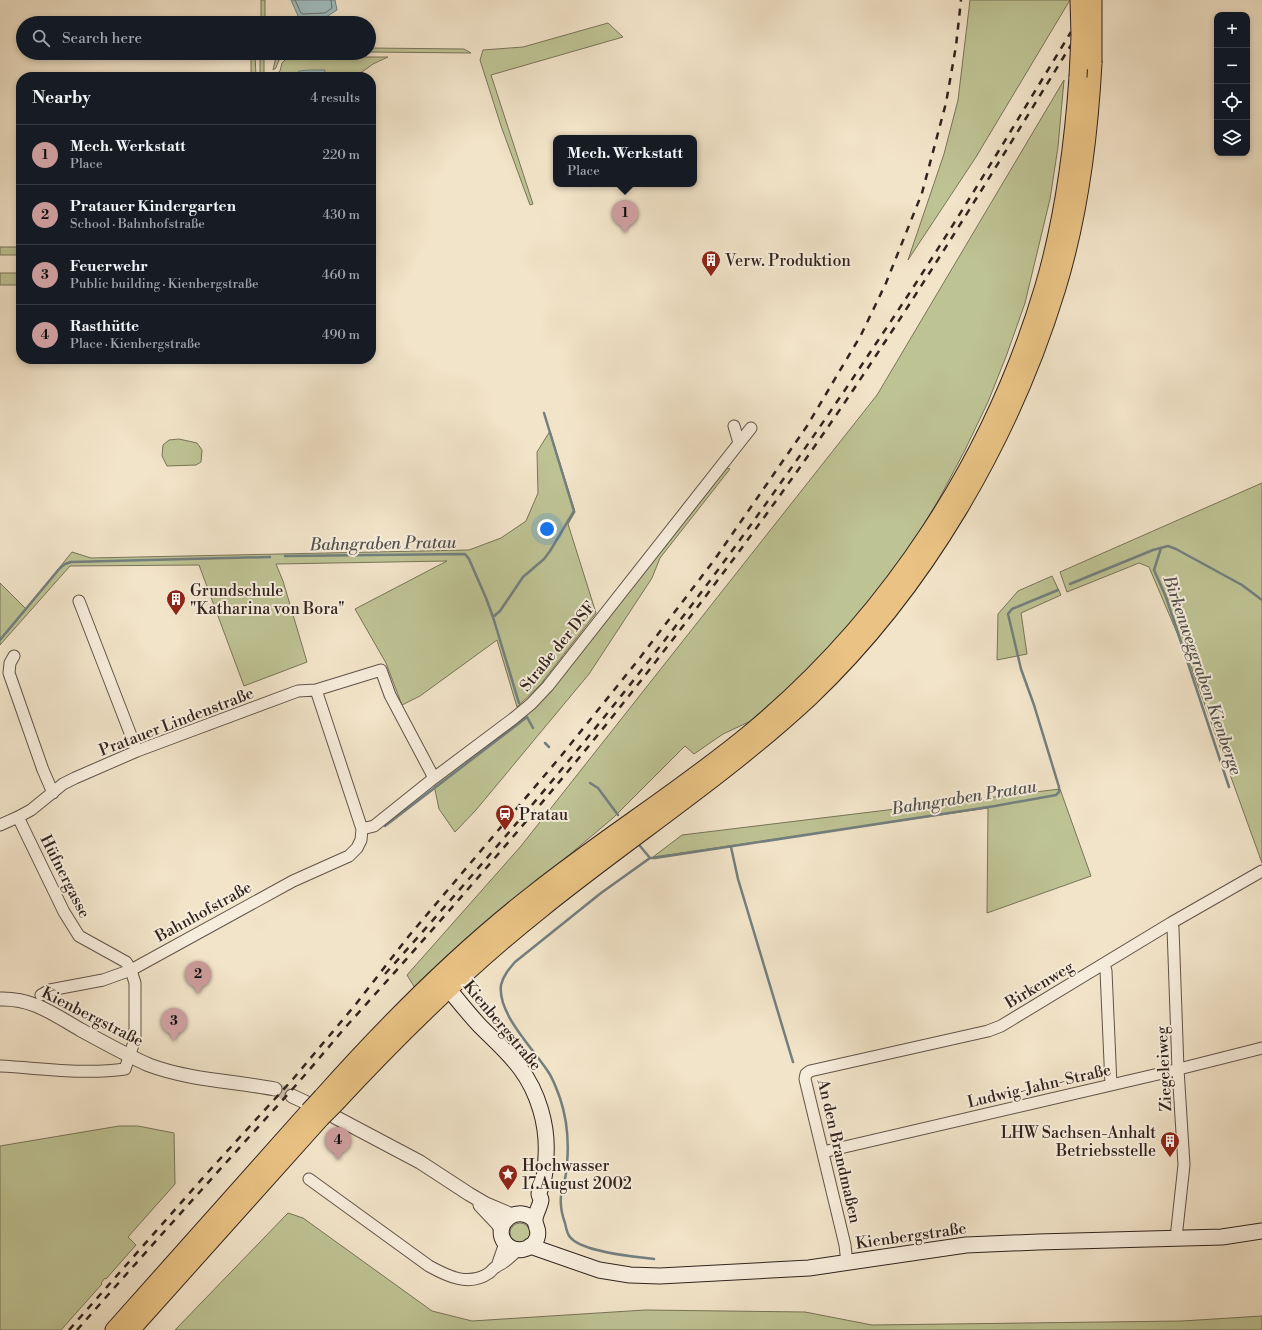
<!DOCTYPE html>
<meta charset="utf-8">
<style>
:root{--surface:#171b24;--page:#20242c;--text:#f1f3f6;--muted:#9ea1a6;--line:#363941;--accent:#c59692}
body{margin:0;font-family:"Libre Bodoni",serif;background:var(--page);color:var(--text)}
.controls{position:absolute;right:12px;top:12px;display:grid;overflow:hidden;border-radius:8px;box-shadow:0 2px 6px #0003}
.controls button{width:36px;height:36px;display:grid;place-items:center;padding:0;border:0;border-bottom:1px solid var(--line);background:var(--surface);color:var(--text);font:20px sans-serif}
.you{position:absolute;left:547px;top:529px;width:14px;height:14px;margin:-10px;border:3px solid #fff;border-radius:50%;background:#1a73e8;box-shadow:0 0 0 6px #1a73e833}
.badge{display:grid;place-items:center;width:26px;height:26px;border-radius:50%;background:var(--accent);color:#111;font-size:13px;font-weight:700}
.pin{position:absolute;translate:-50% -33px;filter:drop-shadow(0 1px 2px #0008)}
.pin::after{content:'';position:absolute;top:21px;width:14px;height:12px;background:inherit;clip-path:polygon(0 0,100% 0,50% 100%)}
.popup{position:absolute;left:553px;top:135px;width:144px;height:52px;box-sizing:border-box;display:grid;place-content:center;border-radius:8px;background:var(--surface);filter:drop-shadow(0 1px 3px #0005);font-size:13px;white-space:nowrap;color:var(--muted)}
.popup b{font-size:15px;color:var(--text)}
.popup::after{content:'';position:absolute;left:50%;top:100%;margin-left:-8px;border:8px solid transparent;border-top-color:var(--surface)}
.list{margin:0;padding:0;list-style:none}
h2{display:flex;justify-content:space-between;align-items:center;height:52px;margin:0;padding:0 16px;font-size:17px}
h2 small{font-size:13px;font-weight:400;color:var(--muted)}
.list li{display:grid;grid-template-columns:26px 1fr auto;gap:12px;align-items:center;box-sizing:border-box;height:60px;padding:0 16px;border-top:1px solid var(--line)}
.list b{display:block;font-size:15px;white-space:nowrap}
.list p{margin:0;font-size:13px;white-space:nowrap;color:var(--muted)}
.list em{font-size:13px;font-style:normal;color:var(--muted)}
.icon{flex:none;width:22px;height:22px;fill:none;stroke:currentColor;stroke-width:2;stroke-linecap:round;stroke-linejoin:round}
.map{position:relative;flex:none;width:1262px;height:1330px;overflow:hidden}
.search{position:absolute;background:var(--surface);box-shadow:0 2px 6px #0003;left:16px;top:16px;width:360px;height:44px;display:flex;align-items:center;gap:10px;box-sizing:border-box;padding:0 14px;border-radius:22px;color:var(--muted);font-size:15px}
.panel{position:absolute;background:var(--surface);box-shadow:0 2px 6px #0003;left:16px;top:72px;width:360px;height:292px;border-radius:16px}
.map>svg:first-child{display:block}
.green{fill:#bec394;stroke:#787459}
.water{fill:#9fbcbf;stroke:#737f7f}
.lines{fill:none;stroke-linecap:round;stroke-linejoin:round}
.shore{stroke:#68706e;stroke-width:1}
.stream{stroke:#737f7f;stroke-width:2.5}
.tertiary-tunnel{stroke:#cbbea7;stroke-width:13;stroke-dasharray:13 6;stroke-linecap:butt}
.minor-casing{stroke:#615449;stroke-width:13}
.tertiary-casing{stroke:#615449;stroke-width:15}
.secondary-casing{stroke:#31241e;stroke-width:17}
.primary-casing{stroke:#31241e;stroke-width:19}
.minor{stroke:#f7eddc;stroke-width:11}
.tertiary{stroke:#f7eddc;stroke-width:13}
.secondary{stroke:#f7eddc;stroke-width:15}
.primary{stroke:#e9c284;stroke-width:17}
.rail{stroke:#31241e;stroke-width:2.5;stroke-dasharray:7 7;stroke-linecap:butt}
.primary-bridge-casing{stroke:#31241e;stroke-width:19;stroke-linecap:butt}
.primary-bridge{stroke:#e9c284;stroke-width:17}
.labels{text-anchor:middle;stroke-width:4;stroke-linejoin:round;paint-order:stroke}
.poi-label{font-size:16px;fill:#31241e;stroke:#f7eddc;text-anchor:start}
.street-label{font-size:16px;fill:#31241e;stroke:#f7eddc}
.water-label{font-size:17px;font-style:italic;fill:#52524e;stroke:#f7eddc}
</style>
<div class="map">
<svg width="1262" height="1330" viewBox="0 0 1262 1330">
<rect width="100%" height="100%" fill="#f2e4c9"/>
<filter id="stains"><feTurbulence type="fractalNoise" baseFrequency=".005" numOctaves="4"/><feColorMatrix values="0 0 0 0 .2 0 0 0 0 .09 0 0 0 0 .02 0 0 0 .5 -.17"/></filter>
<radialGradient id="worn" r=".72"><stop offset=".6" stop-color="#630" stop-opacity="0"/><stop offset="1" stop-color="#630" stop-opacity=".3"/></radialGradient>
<path class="green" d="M261,0H265V23H261Z
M970,0H1070L976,157L908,260L944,154L958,100Z
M608,23L623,37L491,75L533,204L530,205L501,126L480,60L483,50L523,47Z
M369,48L464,49L471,53L369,52Z
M251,53H255L256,77H251Z
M260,53H264V77H260Z
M279,53H291C281,54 279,59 276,68L273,70L276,57Z
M288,57H388L373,64L355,77H324V70L298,74V77H273L280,71L282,63Z
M1064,80L1058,147L1050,199L1025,303L1007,354L988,402L964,452L939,499L913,542L860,614L825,654L753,720L723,734L694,754L685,746L613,818L550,871L415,988L407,975L521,846L877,395Z
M0,247H21V255H0Z
M0,273H21V285H0Z
M550,431L575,512L568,524L596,613L540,685L517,707L497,640L420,696L402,705L386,663L355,609L447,561L276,564L283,581L307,662L244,686L199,565L70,566L0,645V583L26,609L72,552L91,558L469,550L501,538L526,521L538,493L537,452Z
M179,439L197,443L202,450L201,462L196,465L167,466L162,456L163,445L169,440Z
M725,467L730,469L660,558L652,578L589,674L476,810L455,832L439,809L434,785L533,708L552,690Z
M1262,483V863L1189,661L1149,567L1139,563L1067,592L1060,572Z
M1052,576L1061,595L1021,613L1027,654L997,660L998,614L1018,591Z
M1060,789L1091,876L987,913L988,808L653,857L682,835Z
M119,1126H138L174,1133L175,1184L128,1237L136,1245L106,1279L105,1278L101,1283L102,1284L61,1330H0V1146Z
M288,1213L303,1218L432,1311L472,1321L645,1310L805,1312L872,1325L1182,1321L1262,1316V1330H175Z
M510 1233a10 10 0 1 1 20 0a10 10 0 1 1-20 0Z"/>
<path class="water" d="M291,0H335L337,10L326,17L299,18Z
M310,70H325L324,77H298L299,71Z"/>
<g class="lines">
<path class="shore" d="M295,0L301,13L303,14L325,13L332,8L331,0"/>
<path class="stream" d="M1161,548L1154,570L1166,597L1229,787
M285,556L465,554L469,559L486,598L493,617L519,703
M1070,584L1153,550L1168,546L1176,549L1242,585L1262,600
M493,617L500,611L523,577L544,559L550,551L574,511L544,413
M0,640L60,568L65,564L71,562L270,557
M545,743L549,747
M590,783L598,788L618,815
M385,826L527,717L533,728
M640,846L650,858H655L995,806L1056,795L1059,792V787L1034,705L1021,669L1008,614L1012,609L1058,590
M731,847L738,879L793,1062
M650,858L601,893L515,962C509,969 503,976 501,985C497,1014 534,1049 549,1073C554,1081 557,1090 560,1098C567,1119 569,1142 567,1164C567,1175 563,1185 561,1196C560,1206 562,1215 565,1223C566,1228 567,1234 570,1237C581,1252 636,1257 654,1259"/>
<path class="tertiary-tunnel" d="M275,1089L292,1096"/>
<defs>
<path id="minor" d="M734,426L739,443
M79,601L137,751
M14,656L10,663L9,673L43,770L53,793
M0,825L18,817L31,810L63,784L75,778L137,751L298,691L316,690L381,670L390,695L434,778
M362,829L374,826L434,778L514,718L531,704L548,686L751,428
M1171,923L1173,928L1178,1069L1184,1165L1176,1238
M1104,964L1106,971L1111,1085
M41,995L50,990L103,980L131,970L293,881L349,856L357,848L361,840L362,829L316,690
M0,1066C41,1068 84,1075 125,1069L135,1039V983L131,970L126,962L79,936L64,912L18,817
M823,1152L1167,1072L1262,1048
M309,1179L429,1266C447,1276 469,1287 489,1273C492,1271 493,1268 496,1267C498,1265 502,1264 504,1262C509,1259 513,1254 518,1250
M847,1263L845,1245L805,1079L806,1074L810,1071L988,1031L1001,1026L1171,923L1262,871
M497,1266L505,1243"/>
<path id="tertiary" d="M0,999C33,998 53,1014 81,1030C103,1042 126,1055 149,1065C189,1080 233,1081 275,1089
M292,1096L305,1102
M335,1117L420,1162L469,1194L486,1204L512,1215
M480,1205L497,1223L502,1230"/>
<path id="secondary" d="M441,980C454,995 466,1011 480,1026C493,1039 508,1052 520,1068C538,1092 548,1125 546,1156C546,1165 545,1174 543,1182C542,1186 539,1191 539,1194C539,1196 541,1198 541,1200C540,1207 535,1214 535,1220C535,1227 540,1229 537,1238C532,1251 514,1254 505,1243C491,1224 518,1202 535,1221
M530,1246L599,1270L630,1275L660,1276L809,1268L966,1245L1038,1242L1222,1237L1262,1231"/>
<path id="primary" d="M322,1097C387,1024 455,955 532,895C602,839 680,791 750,733C889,618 993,459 1044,286C1064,218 1073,148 1078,77
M335,1104C399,1035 466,969 540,910C629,838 725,776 809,698C924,589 1011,439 1057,288C1079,216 1089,139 1093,63
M114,1330L309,1111
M131,1330L321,1118"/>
</defs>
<use href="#minor" class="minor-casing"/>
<use href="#tertiary" class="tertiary-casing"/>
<use href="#secondary" class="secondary-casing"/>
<use href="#primary" class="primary-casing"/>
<use href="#minor" class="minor"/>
<use href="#tertiary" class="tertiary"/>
<use href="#secondary" class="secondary"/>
<use href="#primary" class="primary"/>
<path class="rail" d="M385,974C516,828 641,678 755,519C796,462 836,404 875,345C944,243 1007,137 1071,32
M69,1330L209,1171L293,1079L356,1004L408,937L561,756L639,659L715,559L807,426L861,335L886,283L922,193L946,103L956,46L961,0
M77,1330C144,1254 211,1179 279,1104C301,1080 322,1055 343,1030C449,912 553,794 650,669C729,567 805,464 875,357C943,254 1007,149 1071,45"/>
<defs>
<path id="primary-bridge" d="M1093,0V63
M1078,77L1080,36L1079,0
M309,1111L322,1097
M321,1118L335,1104"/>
</defs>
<use href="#primary-bridge" class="primary-bridge-casing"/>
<use href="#primary-bridge" class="primary-bridge"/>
</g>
<defs>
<symbol id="building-pin" viewBox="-11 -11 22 30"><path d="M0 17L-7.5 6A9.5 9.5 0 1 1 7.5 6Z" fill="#8f2418" stroke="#f7eddc"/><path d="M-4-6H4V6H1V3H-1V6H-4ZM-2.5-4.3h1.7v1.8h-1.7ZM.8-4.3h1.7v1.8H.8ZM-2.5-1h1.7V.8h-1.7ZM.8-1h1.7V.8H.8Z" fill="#fff"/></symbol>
<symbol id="station-pin" viewBox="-11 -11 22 30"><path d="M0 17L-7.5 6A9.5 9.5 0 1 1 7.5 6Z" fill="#8f2418" stroke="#f7eddc"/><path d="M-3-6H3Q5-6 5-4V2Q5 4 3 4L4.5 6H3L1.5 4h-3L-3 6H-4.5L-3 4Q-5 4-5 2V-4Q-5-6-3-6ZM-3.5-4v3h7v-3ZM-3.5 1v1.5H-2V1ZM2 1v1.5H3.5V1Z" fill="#fff"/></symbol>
<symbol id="sight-pin" viewBox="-11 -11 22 30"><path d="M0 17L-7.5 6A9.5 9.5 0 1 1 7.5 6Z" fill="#8f2418" stroke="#f7eddc"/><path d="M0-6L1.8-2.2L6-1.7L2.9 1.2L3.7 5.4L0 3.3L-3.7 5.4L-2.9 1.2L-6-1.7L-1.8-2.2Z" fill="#fff"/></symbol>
</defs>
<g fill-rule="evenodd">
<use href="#building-pin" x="700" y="249" width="22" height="30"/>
<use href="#building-pin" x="165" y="588" width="22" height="30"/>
<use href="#station-pin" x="494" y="803" width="22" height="30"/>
<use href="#building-pin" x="1159" y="1130" width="22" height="30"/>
<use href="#sight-pin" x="497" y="1163" width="22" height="30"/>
</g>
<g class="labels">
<g class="poi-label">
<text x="725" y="266">Verw. Produktion</text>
<text x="190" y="596">Grundschule<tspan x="190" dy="18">"Katharina von Bora"</tspan></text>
<text x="519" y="820">Pratau</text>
<text x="1156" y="1138" text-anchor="end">LHW Sachsen-Anhalt<tspan x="1156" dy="18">Betriebsstelle</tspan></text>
<text x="522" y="1171">Hochwasser<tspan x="522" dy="18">17.August 2002</tspan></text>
</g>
<g class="street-label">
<text transform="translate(557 646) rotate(-51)" y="6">Straße der DSF</text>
<text transform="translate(176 721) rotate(-21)" y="6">Pratauer Lindenstraße</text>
<text transform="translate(66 876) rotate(63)" y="6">Hüfnergasse</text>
<text transform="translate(203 911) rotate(-29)" y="6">Bahnhofstraße</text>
<text transform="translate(1039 984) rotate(-31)" y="6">Birkenweg</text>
<text transform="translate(93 1016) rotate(27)" y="6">Kienbergstraße</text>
<text transform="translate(503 1025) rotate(50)" y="6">Kienbergstraße</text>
<text transform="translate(1163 1069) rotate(-93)" y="6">Ziegeleiweg</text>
<text transform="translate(1039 1085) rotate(-13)" y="6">Ludwig-Jahn-Straße</text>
<text transform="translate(840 1151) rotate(77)" y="6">An den Brandmaßen</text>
<text transform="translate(911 1235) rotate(-8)" y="6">Kienbergstraße</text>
</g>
<g class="water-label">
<text transform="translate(383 543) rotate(-1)" y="6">Bahngraben Pratau</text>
<text transform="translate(1203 675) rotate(71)" y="6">Birkenweggraben Kienberge</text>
<text transform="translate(964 797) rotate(-9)" y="6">Bahngraben Pratau</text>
</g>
</g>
<rect width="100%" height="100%" filter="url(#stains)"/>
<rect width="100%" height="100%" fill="url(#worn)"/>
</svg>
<div class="controls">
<button>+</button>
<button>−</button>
<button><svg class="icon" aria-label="locate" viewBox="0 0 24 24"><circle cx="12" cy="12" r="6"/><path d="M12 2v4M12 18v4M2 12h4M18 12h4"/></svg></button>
<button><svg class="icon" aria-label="layers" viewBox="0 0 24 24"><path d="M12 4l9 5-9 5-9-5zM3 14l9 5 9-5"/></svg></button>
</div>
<div class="you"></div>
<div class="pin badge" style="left:625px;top:233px">1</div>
<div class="popup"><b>Mech. Werkstatt</b>Place</div>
<div class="pin badge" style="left:198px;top:994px">2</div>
<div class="pin badge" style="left:174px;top:1041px">3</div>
<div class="pin badge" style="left:338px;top:1160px">4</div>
<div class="search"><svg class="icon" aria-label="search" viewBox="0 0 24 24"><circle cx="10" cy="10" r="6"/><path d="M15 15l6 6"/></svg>Search here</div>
<section class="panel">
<h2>Nearby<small>4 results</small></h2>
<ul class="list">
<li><span class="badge">1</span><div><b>Mech. Werkstatt</b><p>Place</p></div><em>220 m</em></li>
<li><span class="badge">2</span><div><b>Pratauer Kindergarten</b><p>School · Bahnhofstraße</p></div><em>430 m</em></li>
<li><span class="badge">3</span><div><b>Feuerwehr</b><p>Public building · Kienbergstraße</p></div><em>460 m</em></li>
<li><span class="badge">4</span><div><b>Rasthütte</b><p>Place · Kienbergstraße</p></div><em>490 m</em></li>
</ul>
</section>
</div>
